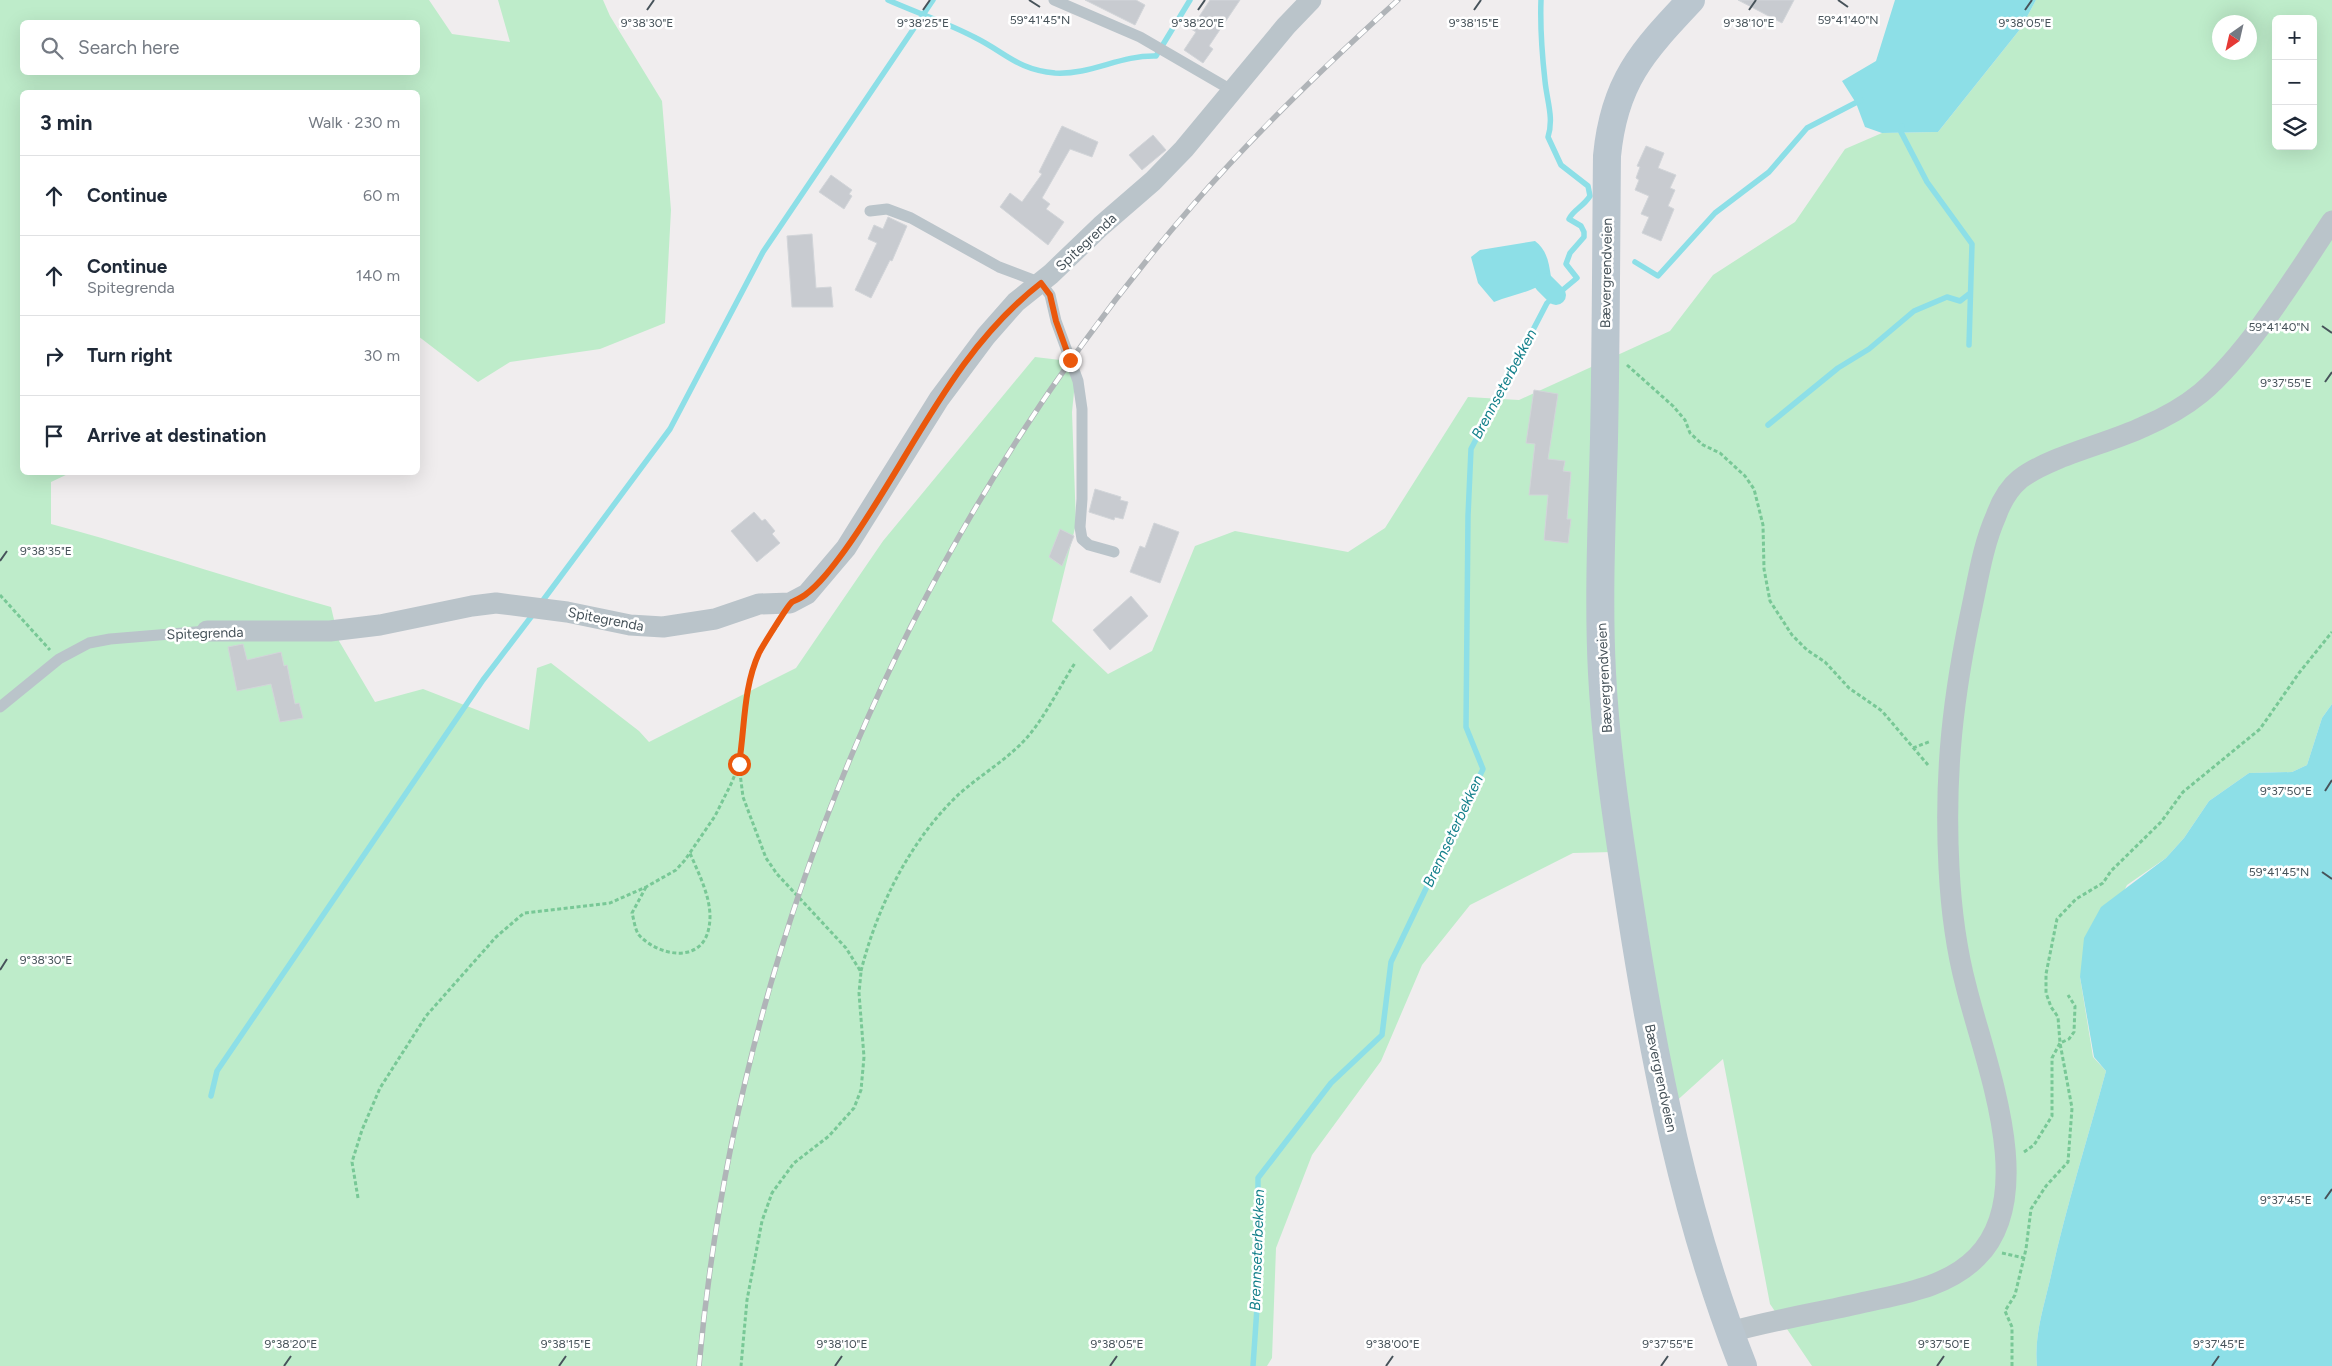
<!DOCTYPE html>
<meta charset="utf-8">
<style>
:root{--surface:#fff;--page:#f6f6f7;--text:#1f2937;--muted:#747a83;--line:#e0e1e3}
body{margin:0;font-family:Figtree,sans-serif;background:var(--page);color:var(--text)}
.controls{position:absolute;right:15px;top:15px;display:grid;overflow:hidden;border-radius:8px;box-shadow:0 5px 20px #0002}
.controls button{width:45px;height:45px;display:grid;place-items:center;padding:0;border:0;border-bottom:1px solid var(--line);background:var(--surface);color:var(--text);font:25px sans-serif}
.compass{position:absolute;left:2212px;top:15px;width:45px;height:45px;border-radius:50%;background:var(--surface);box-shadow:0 5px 20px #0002;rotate:214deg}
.stop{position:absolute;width:15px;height:15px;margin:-11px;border:4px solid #ea580c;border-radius:50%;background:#fff}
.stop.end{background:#ea580c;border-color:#fff;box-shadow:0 1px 5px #0008}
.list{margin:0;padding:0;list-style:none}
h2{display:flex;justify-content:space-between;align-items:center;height:65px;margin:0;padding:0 20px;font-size:21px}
h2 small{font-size:16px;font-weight:400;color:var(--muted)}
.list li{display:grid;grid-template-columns:32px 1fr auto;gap:15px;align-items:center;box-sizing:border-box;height:80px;padding:0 20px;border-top:1px solid var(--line)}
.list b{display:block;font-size:19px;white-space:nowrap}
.list p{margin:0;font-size:16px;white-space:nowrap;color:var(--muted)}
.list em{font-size:16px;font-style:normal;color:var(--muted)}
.icon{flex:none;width:28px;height:28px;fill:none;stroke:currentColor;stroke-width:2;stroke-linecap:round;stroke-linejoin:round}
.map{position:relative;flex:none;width:2332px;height:1366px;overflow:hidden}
.search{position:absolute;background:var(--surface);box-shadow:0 5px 20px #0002;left:20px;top:20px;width:400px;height:55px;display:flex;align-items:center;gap:12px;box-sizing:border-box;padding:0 18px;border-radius:8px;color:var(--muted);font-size:19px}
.panel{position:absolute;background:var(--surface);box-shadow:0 5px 20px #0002;left:20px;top:90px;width:400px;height:385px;border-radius:8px}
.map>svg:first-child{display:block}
.green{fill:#beecca;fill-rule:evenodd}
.water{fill:#8ddfe7}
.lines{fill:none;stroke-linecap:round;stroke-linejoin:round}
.stream{stroke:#8ddfe7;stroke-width:5.5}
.canal{stroke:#8ddfe7;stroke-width:20}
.building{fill:#c8cbd0;stroke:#d2d5d9}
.path{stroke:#78c896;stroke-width:3;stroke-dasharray:4 2.5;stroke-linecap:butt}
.service{stroke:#bac4ca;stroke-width:11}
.minor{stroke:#bac4ca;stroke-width:21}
.secondary{stroke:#bac6cf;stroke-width:28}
.rail-casing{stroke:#b0b4b8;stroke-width:5.5}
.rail{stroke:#fff;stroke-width:4;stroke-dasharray:11;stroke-linecap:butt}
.route{stroke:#ea580c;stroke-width:6}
.ticks{fill:none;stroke:#47535a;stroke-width:2}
.labels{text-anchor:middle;stroke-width:5;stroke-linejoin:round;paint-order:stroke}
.street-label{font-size:14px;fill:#47535a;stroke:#fff}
.water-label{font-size:15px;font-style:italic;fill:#14808b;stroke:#fff}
.ticks-label{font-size:12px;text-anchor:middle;fill:#47535a;stroke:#fff;stroke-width:5;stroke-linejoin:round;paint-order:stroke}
</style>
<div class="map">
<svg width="2332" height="1366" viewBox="0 0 2332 1366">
<rect width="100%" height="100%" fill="#f0edee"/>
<path class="green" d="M0,0H429L452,34L510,42L498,0H603L610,16L662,101L671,210L665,323L600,349L510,362L478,382L418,336V92H22V472L70,473L51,482V524C145,549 237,581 331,607L339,641L375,702L423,689L529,730L537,668L551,663L639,731L649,742L796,668L883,541L1035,357L1077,362L1072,412L1076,524L1052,621L1108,674L1152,651L1195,546L1235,531L1348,552L1385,528L1468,397L1519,400L1670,331L1713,275L1795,222L1845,149L1882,133L1938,132L2021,28L2036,0H2332V704L2322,718L2307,765L2292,772L2249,773L2209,801L2184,838L2166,858L2127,885L2080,977L2093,1057L2106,1071C2087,1141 2065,1210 2050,1280C2043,1309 2034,1337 2037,1366H1812L1770,1304L1723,1059L1672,1105L1613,852L1573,853L1470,905L1422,965L1381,1061L1312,1155L1276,1248L1272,1358L1267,1366H0ZM2276,19H2313V146H2276ZM22,22H418V72H22ZM2220,22H2250V52H2220Z"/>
<path class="water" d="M1895,0H2036L2021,28L1938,132L1882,133L1865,127L1856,103L1842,81L1876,61Z
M1535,241C1547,250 1549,263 1551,277C1536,292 1514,294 1494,302L1478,283L1471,257L1480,250Z
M2332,704V1366H2037C2034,1337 2043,1309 2050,1280C2065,1210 2087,1141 2106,1071L2094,1057L2080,977L2084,938L2101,907L2166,858L2184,838L2209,801L2249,773L2292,772L2307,765L2322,718Z"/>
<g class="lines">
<path class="stream" d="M888,0C917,13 948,23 976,38C1006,53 1018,70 1055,73C1091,75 1120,55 1156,56L1190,0
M1902,126L1901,132L1927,182L1972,244L1969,345
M1635,262L1658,276L1715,213L1769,172L1807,128L1861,100
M1768,425L1838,368L1869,349L1914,311L1947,297L1960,301L1969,294
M541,603L670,429L763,252L933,0
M211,1096L217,1071L483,680L534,613
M1253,1366L1258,1293V1178L1331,1083L1382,1035L1391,962L1483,769L1466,727L1468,516L1471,449L1547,303L1577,278L1566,264L1570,253L1584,237V232L1581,226L1569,219C1573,210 1583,207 1590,196L1588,186L1561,165L1548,137C1554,118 1547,101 1545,81C1542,54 1540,27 1541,0"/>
<path class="canal" d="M1544,283L1556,295"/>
</g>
<path class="building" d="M1085,0H1136L1145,5L1135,25Z
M1210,0H1240L1209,46L1213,49L1203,63L1184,50L1196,32L1191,29Z
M1738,0H1794L1782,23Z
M1062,126L1098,142L1092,157L1070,149L1042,198L1050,204L1046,209L1064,222L1048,245L1000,207L1010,193L1022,202L1042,174L1039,172Z
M1153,135L1166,150L1142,170L1129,155Z
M1646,146L1664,153L1658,168L1676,175L1670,188L1675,190L1668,206L1674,209L1661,241L1642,233L1649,217L1641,214L1649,196L1635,190L1639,180L1636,178L1640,167L1637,166Z
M831,175L852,190L849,194L852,196L844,209L819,192Z
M888,217L907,226L892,261L890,260L871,298L855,290L877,243L868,239L874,225L883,229Z
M812,234L816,288L831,287L833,307H792L787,236Z
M1534,390L1558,394L1548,459L1565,461L1563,471L1571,472L1567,519H1571L1568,543L1544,540L1548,495H1529L1535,444L1526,443Z
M1095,489L1121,497L1120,500L1128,502L1123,519L1115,517L1114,520L1089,512Z
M754,512L762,521L765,519L775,531L772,534L780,543L757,562L731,531Z
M1154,523L1179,532L1160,583L1130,572L1140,546L1145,548Z
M1060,529L1074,536L1062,566L1049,557Z
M1131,596L1148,616L1110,650L1093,630Z
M243,644L247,660L281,652L284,666L287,665L295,704L299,703L303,718L280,722L271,684L237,691L228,647Z"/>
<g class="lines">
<path class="path" d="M1627,365L1673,406L1685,420L1690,433L1703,445L1720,453L1745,476L1754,489L1763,525L1764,569L1770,601L1792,635L1807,650L1825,662L1849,688L1882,711L1928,765
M0,595L50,650
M1913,748L1931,741
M739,765L743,797L766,858L777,874L846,948L861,972L859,993L864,1057L861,1090L854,1108L829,1136L794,1163L772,1193L762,1221L747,1300L741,1366
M646,887L632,913C634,920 635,930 639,935C659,957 703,964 709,927C714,902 699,875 690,853
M861,971C876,911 906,849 949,804C973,778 1007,762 1030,734C1047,713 1060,686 1075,663
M2024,1152L2034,1145L2052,1116V1058L2060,1043L2069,1039L2074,1032L2075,1006L2068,995
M358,1198L352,1162L362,1130L380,1088L426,1016L496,937L524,913L610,903L646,887L676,870L685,860L715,816L732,782L739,764L750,679L760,651L779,623
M2002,1253L2024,1258
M2012,1366V1327L2005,1311L2015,1295L2026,1249L2031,1209L2046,1186L2068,1162L2072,1108L2060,1043L2058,1017L2051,1007L2046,993V974L2057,919L2076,899L2103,883L2111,871L2161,822L2183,792L2260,729L2299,673L2332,632"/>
<path class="service" d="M1054,0L1140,37L1233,91
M870,211L887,209L911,218L999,267L1041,283L1050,295L1056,321L1078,381L1082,409V499L1080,527L1082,539L1089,545L1114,552
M0,707L59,659L89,643L110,639L207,631"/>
<path class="minor" d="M207,631H330L380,625L472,606L496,603L567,612L630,625L663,627L715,619L759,604L790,603L807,594L846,548L939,399L986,336L1016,302L1051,274L1101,226L1153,181L1184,149L1286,26L1311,0
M1730,1332C1773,1320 1817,1313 1861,1303C1900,1294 1947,1288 1977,1257C2040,1194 1984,1060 1966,986C1956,948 1951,908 1949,868C1944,773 1953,695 1973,602C1979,573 1984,543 1996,516C2001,502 2009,488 2020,479C2050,456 2107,444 2143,427C2164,418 2184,407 2201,393C2250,351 2296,275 2332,221"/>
<path class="secondary" d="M1691,0C1642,52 1614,82 1607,156C1606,250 1606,345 1604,439C1602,517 1598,596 1602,673C1606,751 1618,829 1630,906C1654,1062 1685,1219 1743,1366"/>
<defs>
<path id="rail" d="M699,1366C738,939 911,531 1192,206C1256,132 1326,65 1398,0"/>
</defs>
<use href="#rail" class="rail-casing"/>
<use href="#rail" class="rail"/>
</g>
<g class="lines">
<path class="route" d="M739,764C745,727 743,688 759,653C762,647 788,605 792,602C796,600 801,598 805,595C820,584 834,565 845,550C910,460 951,353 1041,283L1050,295L1056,321L1070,360"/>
</g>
<path class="ticks" d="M1029,0L1040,7M1838,0L1848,7M647,10L654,0M923,10L930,0M1198,10L1205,0M1474,10L1481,0M1749,10L1756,0M2025,10L2032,0M2322,326L2332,333M2325,382L2332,372M0,561L7,551M2325,791L2332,780M2322,872L2332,879M0,970L7,959M2325,1199L2332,1189M284,1366L291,1356M559,1366L566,1356M835,1366L842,1356M1110,1366L1117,1356M1386,1366L1393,1356M1661,1366L1668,1356M1937,1366L1944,1356M2212,1366L2219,1356"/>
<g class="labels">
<g class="street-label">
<text transform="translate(1086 242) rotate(-43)" y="5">Spitegrenda</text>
<text transform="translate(1606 273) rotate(-89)" y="5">Bævergrendveien</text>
<text transform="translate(606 619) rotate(11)" y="5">Spitegrenda</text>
<text transform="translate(205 633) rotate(-2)" y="5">Spitegrenda</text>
<text transform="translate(1604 678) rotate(-93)" y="5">Bævergrendveien</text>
<text transform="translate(1661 1078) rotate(78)" y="5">Bævergrendveien</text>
</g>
<g class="water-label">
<text transform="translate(1504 384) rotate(-62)" y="5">Brennseterbekken</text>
<text transform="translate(1453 831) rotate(-65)" y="5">Brennseterbekken</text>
<text transform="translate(1257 1250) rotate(-88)" y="5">Brennseterbekken</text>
</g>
</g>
<g class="ticks-label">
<text x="1040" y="24">59°41'45"N</text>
<text x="1848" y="24">59°41'40"N</text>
<text x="647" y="27">9°38'30"E</text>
<text x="923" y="27">9°38'25"E</text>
<text x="1198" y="27">9°38'20"E</text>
<text x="1474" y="27">9°38'15"E</text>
<text x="1749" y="27">9°38'10"E</text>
<text x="2025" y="27">9°38'05"E</text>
<text x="2279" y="331">59°41'40"N</text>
<text x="2286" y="387">9°37'55"E</text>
<text x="46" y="555">9°38'35"E</text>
<text x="2286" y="795">9°37'50"E</text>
<text x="2279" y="876">59°41'45"N</text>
<text x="46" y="964">9°38'30"E</text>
<text x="2286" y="1204">9°37'45"E</text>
<text x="291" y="1348">9°38'20"E</text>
<text x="566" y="1348">9°38'15"E</text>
<text x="842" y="1348">9°38'10"E</text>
<text x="1117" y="1348">9°38'05"E</text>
<text x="1393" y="1348">9°38'00"E</text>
<text x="1668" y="1348">9°37'55"E</text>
<text x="1944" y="1348">9°37'50"E</text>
<text x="2219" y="1348">9°37'45"E</text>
</g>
</svg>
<div class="controls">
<button>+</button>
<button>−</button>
<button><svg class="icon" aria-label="layers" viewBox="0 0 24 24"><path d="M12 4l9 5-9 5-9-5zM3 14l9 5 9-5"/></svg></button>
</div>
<svg class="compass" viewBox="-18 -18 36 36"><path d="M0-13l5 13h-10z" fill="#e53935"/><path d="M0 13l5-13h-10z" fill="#747a83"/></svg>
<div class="stop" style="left:739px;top:764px"></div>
<div class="stop end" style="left:1070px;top:360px"></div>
<div class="search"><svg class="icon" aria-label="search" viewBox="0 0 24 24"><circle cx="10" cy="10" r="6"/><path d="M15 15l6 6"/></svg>Search here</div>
<section class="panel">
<h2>3 min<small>Walk · 230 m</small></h2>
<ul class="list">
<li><svg class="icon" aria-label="ahead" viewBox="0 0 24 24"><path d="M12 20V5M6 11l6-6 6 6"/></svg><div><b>Continue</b></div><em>60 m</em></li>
<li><svg class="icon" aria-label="ahead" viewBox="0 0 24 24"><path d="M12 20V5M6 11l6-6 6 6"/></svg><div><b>Continue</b><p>Spitegrenda</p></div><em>140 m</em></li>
<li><svg class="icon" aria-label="right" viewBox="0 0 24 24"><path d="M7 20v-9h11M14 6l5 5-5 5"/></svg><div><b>Turn right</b></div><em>30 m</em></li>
<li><svg class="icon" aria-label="arrive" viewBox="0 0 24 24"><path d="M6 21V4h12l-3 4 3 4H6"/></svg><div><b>Arrive at destination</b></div></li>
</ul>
</section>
</div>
